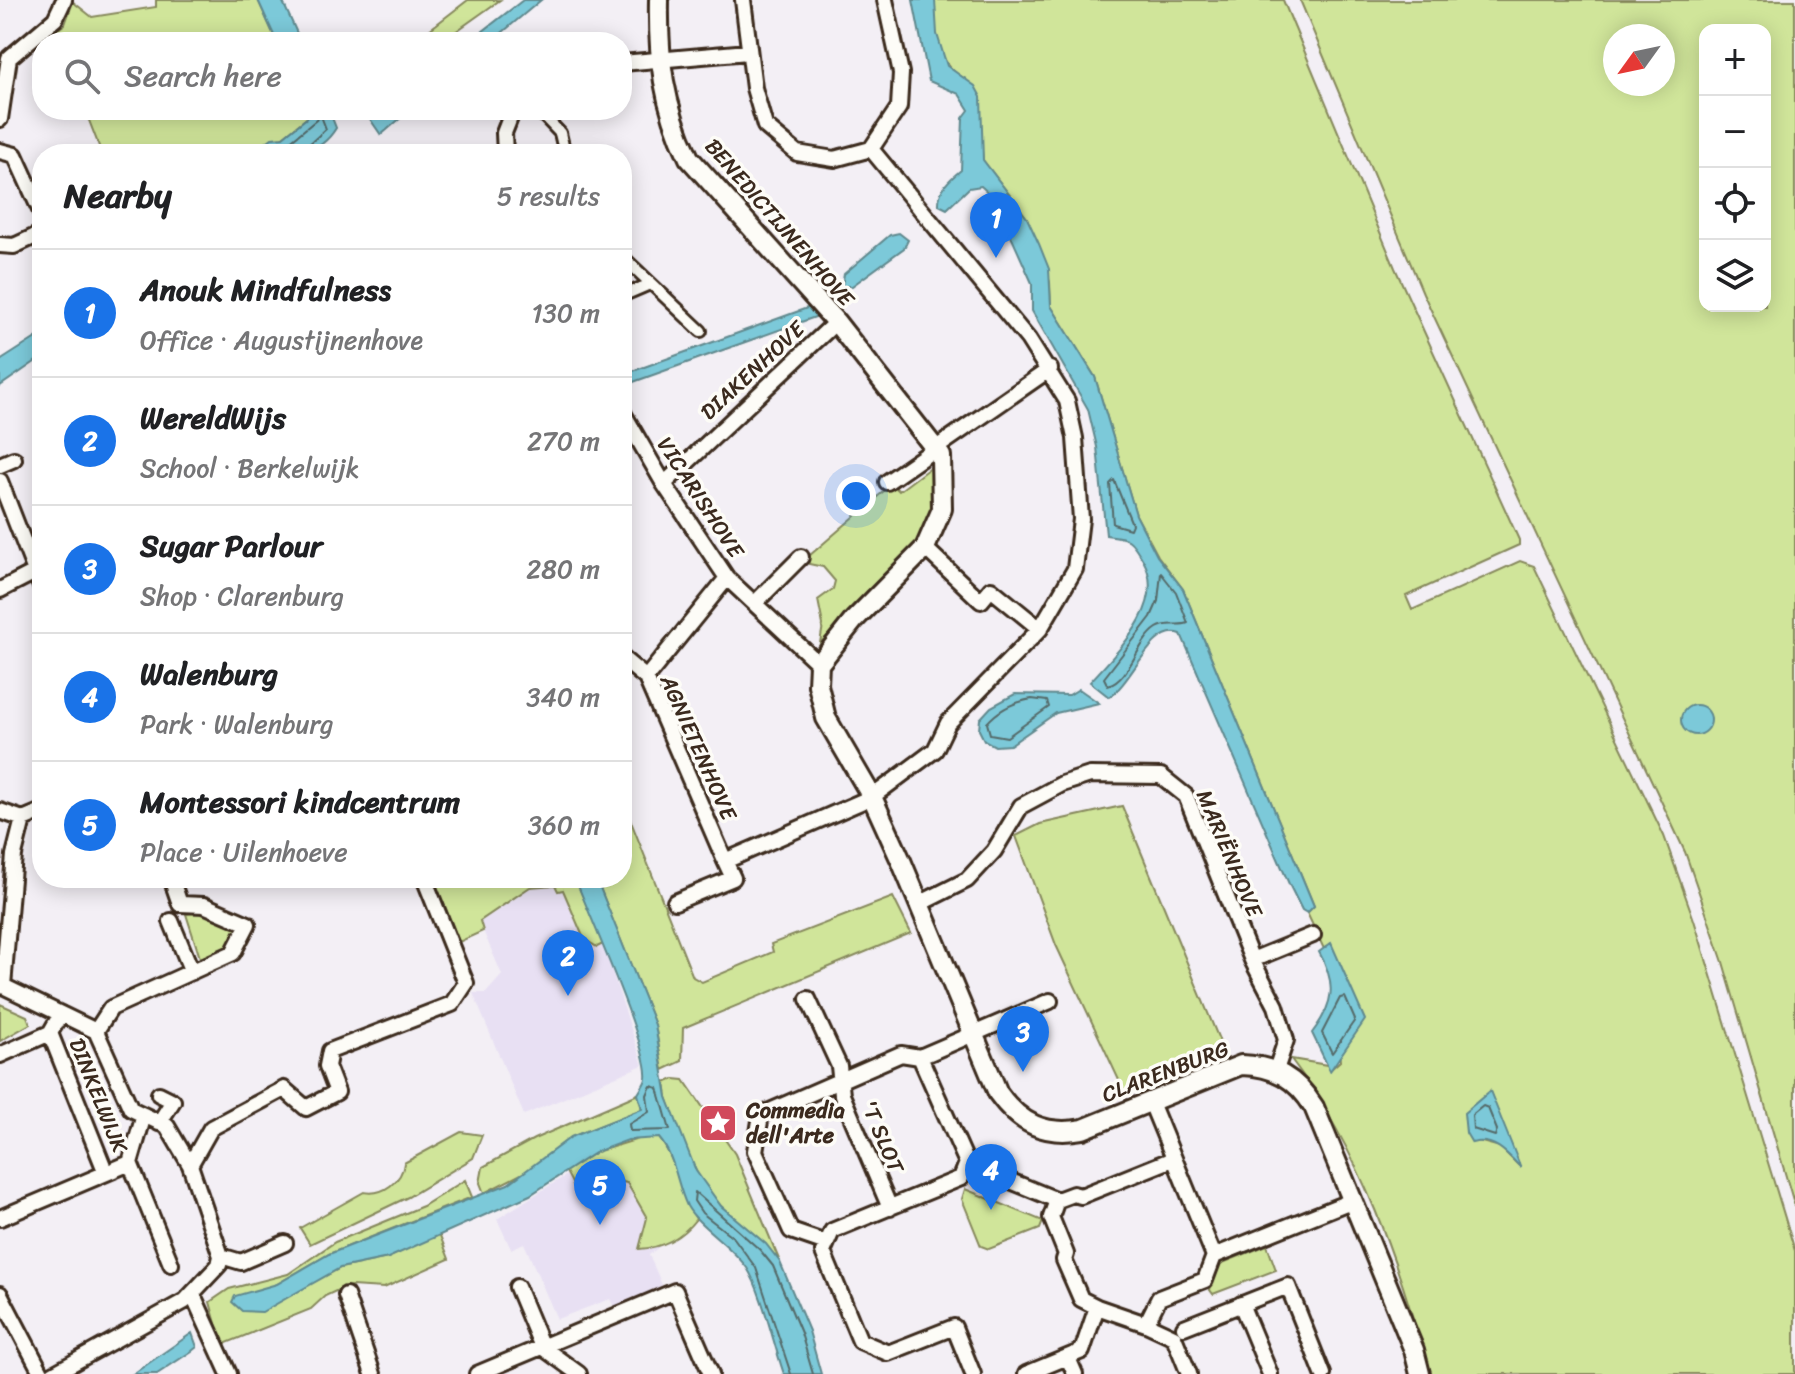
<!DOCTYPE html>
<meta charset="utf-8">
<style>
:root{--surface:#fff;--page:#f6f6f6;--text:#202124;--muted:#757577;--line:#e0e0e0;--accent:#1a73e8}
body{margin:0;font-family:Sriracha,sans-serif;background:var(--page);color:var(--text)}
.controls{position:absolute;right:24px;top:24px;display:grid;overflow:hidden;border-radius:16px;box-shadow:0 4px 20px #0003}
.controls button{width:72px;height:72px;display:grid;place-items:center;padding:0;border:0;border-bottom:2px solid var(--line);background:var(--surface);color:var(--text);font:40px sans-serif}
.compass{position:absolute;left:1603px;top:24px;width:72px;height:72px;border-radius:50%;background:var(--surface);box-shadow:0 4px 20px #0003;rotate:237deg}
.you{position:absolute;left:856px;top:496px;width:28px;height:28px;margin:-20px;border:6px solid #fff;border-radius:50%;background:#1a73e8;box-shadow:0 0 0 12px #1a73e833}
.badge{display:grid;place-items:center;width:52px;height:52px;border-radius:50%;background:var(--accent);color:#fff;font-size:26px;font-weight:700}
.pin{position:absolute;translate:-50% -66px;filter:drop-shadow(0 2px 4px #0008)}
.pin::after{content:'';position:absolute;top:42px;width:28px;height:24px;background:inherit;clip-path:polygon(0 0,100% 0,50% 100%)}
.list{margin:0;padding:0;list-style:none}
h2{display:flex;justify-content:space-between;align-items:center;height:104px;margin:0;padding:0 32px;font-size:34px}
h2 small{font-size:26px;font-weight:400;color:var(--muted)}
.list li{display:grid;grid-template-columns:52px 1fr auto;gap:24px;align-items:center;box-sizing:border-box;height:128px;padding:0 32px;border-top:2px solid var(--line)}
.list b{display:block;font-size:30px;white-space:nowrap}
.list p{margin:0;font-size:26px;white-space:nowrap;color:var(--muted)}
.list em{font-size:26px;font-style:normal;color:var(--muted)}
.icon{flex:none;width:44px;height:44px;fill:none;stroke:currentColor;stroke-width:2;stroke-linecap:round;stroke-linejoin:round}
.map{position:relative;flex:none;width:1795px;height:1374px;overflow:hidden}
.search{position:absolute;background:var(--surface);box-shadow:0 4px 20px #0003;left:32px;top:32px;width:600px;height:88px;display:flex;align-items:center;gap:20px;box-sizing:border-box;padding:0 28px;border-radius:32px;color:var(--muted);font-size:30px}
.panel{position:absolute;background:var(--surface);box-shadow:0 4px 20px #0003;left:32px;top:144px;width:600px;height:744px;border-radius:32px}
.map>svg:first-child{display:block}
.built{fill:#e8e0f3}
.green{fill:#d0e59a;stroke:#86885c;stroke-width:2;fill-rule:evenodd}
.water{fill:#7bc9d9;stroke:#61898e;stroke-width:2}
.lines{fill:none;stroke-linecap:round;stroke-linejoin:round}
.shore{stroke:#556a69;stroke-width:2}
.pedestrian-casing{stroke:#3b2a1e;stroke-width:16}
.minor-casing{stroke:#3b2a1e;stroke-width:20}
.tertiary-casing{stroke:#3b2a1e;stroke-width:24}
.pedestrian{stroke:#fdfcf7;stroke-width:10}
.minor{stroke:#fdfcf7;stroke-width:14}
.tertiary{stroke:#fdfcf7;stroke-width:18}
.labels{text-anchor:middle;stroke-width:7;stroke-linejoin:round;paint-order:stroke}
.street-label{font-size:22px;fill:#3b2a1e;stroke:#fdfcf7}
.poi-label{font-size:22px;font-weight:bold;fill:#3b2a1e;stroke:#fdfcf7;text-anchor:start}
</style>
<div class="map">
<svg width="1795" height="1374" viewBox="0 0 1795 1374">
<rect width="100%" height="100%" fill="#f3eff5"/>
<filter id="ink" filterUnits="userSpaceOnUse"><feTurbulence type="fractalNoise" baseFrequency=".0125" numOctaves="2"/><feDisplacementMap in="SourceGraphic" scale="16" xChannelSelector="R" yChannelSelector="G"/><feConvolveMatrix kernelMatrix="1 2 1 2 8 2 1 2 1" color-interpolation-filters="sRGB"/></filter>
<g filter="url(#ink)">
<path class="built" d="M555,885L563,889L584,939L597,946L603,944L643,1065L524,1115L473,993H486L502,975L479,921L530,887Z
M653,1144L692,1220L649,1255L663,1287L615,1309L610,1299L557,1319L524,1243L511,1249L497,1219L568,1174Z"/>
<path class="green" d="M156,0H258L277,42H58L54,32L65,24L73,2L92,17L156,7Z
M468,0H500L441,42L429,30Z
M935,0H1283L1395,268L1519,540V545L1406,596L1412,610L1520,561L1534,566L1664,836L1694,920L1795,1251V1374H1429C1399,1264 1361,1151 1291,1059L1327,1065L1330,1070L1340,1061L1330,944L1324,949L1307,913L1314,906L1183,589L1158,556L1136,515L1095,377L1051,306L1050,282L1027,218L983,160L980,130L966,79C937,66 933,29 935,0ZM1490,1092L1519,1166L1500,1147L1478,1141Z
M1300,0H1795V1207L1723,962L1685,852L1423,293ZM1705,30H1765V306H1705ZM1615,36H1663V84H1615Z
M85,110H306L309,116L283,137L252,154H102Z
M932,466C957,533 862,601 820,643L823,625L818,600L833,589L835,581L823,567L809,564V556L892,484L899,491Z
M622,799L693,977L702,982L773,952L771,944L893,897L911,933L683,1028L682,1061L663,1070L655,1025L596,878H622Z
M1122,806L1225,1054L1146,1087L1124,1091L1056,945L1016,836L1040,824Z
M433,878H575L603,944L597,947L584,939L563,890L558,891L555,885L530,887L480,921L483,931L459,942Z
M202,911L232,923L238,929L232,948L202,964L186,914Z
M0,1004L27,1016L30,1024L0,1041Z
M674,1079L684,1080L735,1154L780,1262C763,1240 742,1226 722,1207C692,1178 681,1135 667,1097L665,1083Z
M638,1094L642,1109L571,1137L531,1169L484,1193L480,1183L483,1167L534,1139Z
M461,1132L482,1135L473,1158L408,1197L310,1244L300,1228L364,1192C383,1196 402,1181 404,1163Z
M645,1137L659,1138C678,1162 679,1193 696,1219C682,1237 662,1248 639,1249L647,1218L627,1183L597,1177L573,1185L565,1170L596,1152Z
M465,1180L472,1197L329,1254L277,1284L314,1282L340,1268L388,1258L439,1233L449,1259L384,1288L351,1286L338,1290L325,1296L311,1309L222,1345L210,1302L229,1289L288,1274L335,1242L423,1206Z
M965,1189L1043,1221L1040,1229L989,1249L981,1246L962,1199Z
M1267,1245L1276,1270L1213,1294L1210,1290L1215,1266Z"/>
<path class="water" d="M258,0H282L301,42H277Z
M523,0H541L491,42H469Z
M913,0H935L937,34L947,66L975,86L981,97L983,160L1027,218L1039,244L1049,269L1051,306L1095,377L1136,515L1157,556L1183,589L1314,906L1307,913L1302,910L1289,884L1181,634C1152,623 1133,682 1109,697L1090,682C1118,651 1168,604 1143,560C1130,537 1129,538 1106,535L1097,447L1088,409L1032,311V283L994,198L981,186L969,188L947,209L939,205C938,189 950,179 961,170L963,118L969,110L959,94L929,81Z
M306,110H329L336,128C316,161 284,154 251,154L272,138L283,137L309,116Z
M381,110H410L381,135L370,119Z
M899,233L908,240L904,248L852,286H842L844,274L890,235Z
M810,307L818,316L622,386V375Z
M42,334V357L0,386V361Z
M1079,689L1099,703L1056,713L1010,745L995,746L984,740L979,730L980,719L991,707L1015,694L1069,695Z
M1681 720a15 15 0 1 1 30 0a15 15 0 1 1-30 0Z
M575,878H596L655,1025L667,1097L696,1171L721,1206L766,1244L780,1262L809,1331L821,1374H784C774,1346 762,1291 747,1268C730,1244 698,1226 687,1206C676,1183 676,1158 659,1138L628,1140L596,1152L530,1195L388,1258L340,1268L262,1312L242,1311L232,1302L235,1296L277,1284L329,1254L508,1184L571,1137L642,1109L638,1094C640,1090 646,1082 646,1078C650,1050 588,912 575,878Z
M1331,943L1365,1020L1330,1071L1312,1033C1334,1004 1337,984 1319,952Z
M1490,1091L1521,1168C1508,1154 1494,1137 1472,1143L1466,1133L1464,1113Z
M192,1333L197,1347L192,1351L157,1374H133Z"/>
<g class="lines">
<path class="shore" d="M264,154L288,143L321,116L326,129L307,146L305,154
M1114,480L1132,524L1130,529L1113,524L1110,484Z
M1161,573L1176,592L1188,623C1178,627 1168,621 1157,628C1137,641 1131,679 1108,686L1104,678L1151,617L1158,601Z
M1032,699L1047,701L1049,707L1007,737L990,734L987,723C999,709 1014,702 1032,699Z
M1345,997L1355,1020L1332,1053L1322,1033L1340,998Z
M651,1086L658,1088L670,1130L630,1131L629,1124L649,1112L647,1095Z
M1483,1106L1488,1108L1497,1130L1495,1136L1473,1129L1472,1115Z
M791,1374L756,1268L734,1238L702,1213L694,1201L695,1192L760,1250L773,1266L801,1333L813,1374"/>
<defs>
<path id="pedestrian" d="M538,110L560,133L565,154
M622,256L701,331
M622,296L650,284"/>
<path id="minor" d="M743,0L754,88L765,126L797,153L834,159L871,149L899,107L901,73L885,0
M622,63L748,52
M0,119L9,58L55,19L64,0
M0,151L15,155L42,214
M505,154L504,133L513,110
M0,245L14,246L42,233
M622,411L664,484L727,578L646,678
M0,465L14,459
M0,481L42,589
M887,482L1050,369
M664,484L836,322
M925,548L981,601L991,589L1040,629
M727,578L819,664
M0,590L35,572
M755,603L801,557
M622,658L646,678L725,861L872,797L935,750L948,723L1040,629L1075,569L1081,519L1075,438L1067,401L1028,339L871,149
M0,811L23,819L42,811
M23,819L14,855L3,986L96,1031L131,1109L167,1126L190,1165L221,1256L219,1265L185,1301L53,1374
M675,902L733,878L725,861
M919,904L967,880L994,851L1021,806L1062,784L1090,775L1161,776L1186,796L1252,960L1276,1006L1286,1040L1276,1070
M171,921L192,972
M1252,960L1313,935
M808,999L839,1066L842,1095L890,1208
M96,1031L111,1008L233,953L248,924L204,905L180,904L171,878
M50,1033L106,1173
M0,1055L50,1033L61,1014
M920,1057L967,1163L1057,1200L1073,1194L1081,1196L1173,1159
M159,1094L173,1101L159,1123
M1150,1100L1214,1256
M130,1163L171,1264
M967,1163L961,1178L832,1231L823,1252L860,1341L888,1353L954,1327L973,1374
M190,1165L211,1128L284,1089L306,1108L337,1092L327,1066L330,1051L452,1004L466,983L424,878
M1057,1200L1051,1217L1066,1254L1064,1260L1081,1299L1097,1307
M0,1218L130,1163L144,1115
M826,1243L791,1231L755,1151L761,1115L901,1054L920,1057L1050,1001
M221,1256L241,1262L285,1243
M517,1287L542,1347L579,1374
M0,1294L42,1374
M193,1295L229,1374
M346,1295L373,1374
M1241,1304L1270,1374
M1146,1324L1174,1337L1189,1374
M1184,1327L1288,1286L1323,1374
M1068,1358L1075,1374
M477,1374L675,1291L711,1374
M1026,1374L1082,1351L1097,1307L1146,1324L1159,1298L1205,1280L1214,1256L1351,1201"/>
<path id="tertiary" d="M659,0C658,59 663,104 689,158L836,322L941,456L942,509L925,548L854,620L819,664L818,685L826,718L872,797L902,863L998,1093C1020,1124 1045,1136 1083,1129L1241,1065C1275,1066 1296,1078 1314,1107L1414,1350L1420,1374"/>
</defs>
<use href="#pedestrian" class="pedestrian-casing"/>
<use href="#minor" class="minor-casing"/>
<use href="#tertiary" class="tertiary-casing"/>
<use href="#pedestrian" class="pedestrian"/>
<use href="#minor" class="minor"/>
<use href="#tertiary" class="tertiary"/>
</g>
</g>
<defs>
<symbol id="sight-square" viewBox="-11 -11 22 22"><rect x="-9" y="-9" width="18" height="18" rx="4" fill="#d1495b" stroke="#fdfcf7"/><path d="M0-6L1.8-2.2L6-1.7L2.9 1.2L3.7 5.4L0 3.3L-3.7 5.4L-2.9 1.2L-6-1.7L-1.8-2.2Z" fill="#fff"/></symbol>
</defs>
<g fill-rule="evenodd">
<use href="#sight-square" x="696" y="1101" width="44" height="44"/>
</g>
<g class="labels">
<g class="street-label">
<text transform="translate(780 222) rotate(49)" y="8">BENEDICTIJNENHOVE</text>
<text transform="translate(752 370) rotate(-43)" y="8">DIAKENHOVE</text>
<text transform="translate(701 497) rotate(57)" y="8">VICARISHOVE</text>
<text transform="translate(699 747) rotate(66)" y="8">AGNIETENHOVE</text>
<text transform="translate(1230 853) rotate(67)" y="8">MARIËNHOVE</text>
<text transform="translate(1165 1071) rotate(-21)" y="8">CLARENBURG</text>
<text transform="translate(99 1095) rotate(68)" y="8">DINKELWIJK</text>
<text transform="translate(883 1136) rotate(67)" y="8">'T SLOT</text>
</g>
<g class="poi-label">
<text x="746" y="1118">Commedia<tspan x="746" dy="25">dell'Arte</tspan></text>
</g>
</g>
</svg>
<div class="controls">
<button>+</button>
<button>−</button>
<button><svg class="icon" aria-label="locate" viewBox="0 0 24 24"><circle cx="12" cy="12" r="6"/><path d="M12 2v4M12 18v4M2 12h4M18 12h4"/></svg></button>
<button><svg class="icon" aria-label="layers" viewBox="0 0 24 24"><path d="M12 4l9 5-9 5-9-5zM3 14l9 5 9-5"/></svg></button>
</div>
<svg class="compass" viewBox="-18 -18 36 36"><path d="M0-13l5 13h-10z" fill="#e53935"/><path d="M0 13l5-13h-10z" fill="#757577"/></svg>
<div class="you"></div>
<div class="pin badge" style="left:996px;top:258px">1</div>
<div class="pin badge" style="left:568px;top:996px">2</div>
<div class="pin badge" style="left:1023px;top:1072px">3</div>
<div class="pin badge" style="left:991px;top:1210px">4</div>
<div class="pin badge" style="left:600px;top:1225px">5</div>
<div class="search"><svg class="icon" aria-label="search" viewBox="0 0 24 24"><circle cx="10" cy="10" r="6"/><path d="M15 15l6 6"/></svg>Search here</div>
<section class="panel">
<h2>Nearby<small>5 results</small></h2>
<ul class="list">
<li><span class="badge">1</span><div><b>Anouk Mindfulness</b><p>Office · Augustijnenhove</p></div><em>130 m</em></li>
<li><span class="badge">2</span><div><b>WereldWijs</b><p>School · Berkelwijk</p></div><em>270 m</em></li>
<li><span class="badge">3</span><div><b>Sugar Parlour</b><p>Shop · Clarenburg</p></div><em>280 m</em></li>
<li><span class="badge">4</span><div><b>Walenburg</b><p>Park · Walenburg</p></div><em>340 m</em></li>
<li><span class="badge">5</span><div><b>Montessori kindcentrum</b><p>Place · Uilenhoeve</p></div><em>360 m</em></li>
</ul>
</section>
</div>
